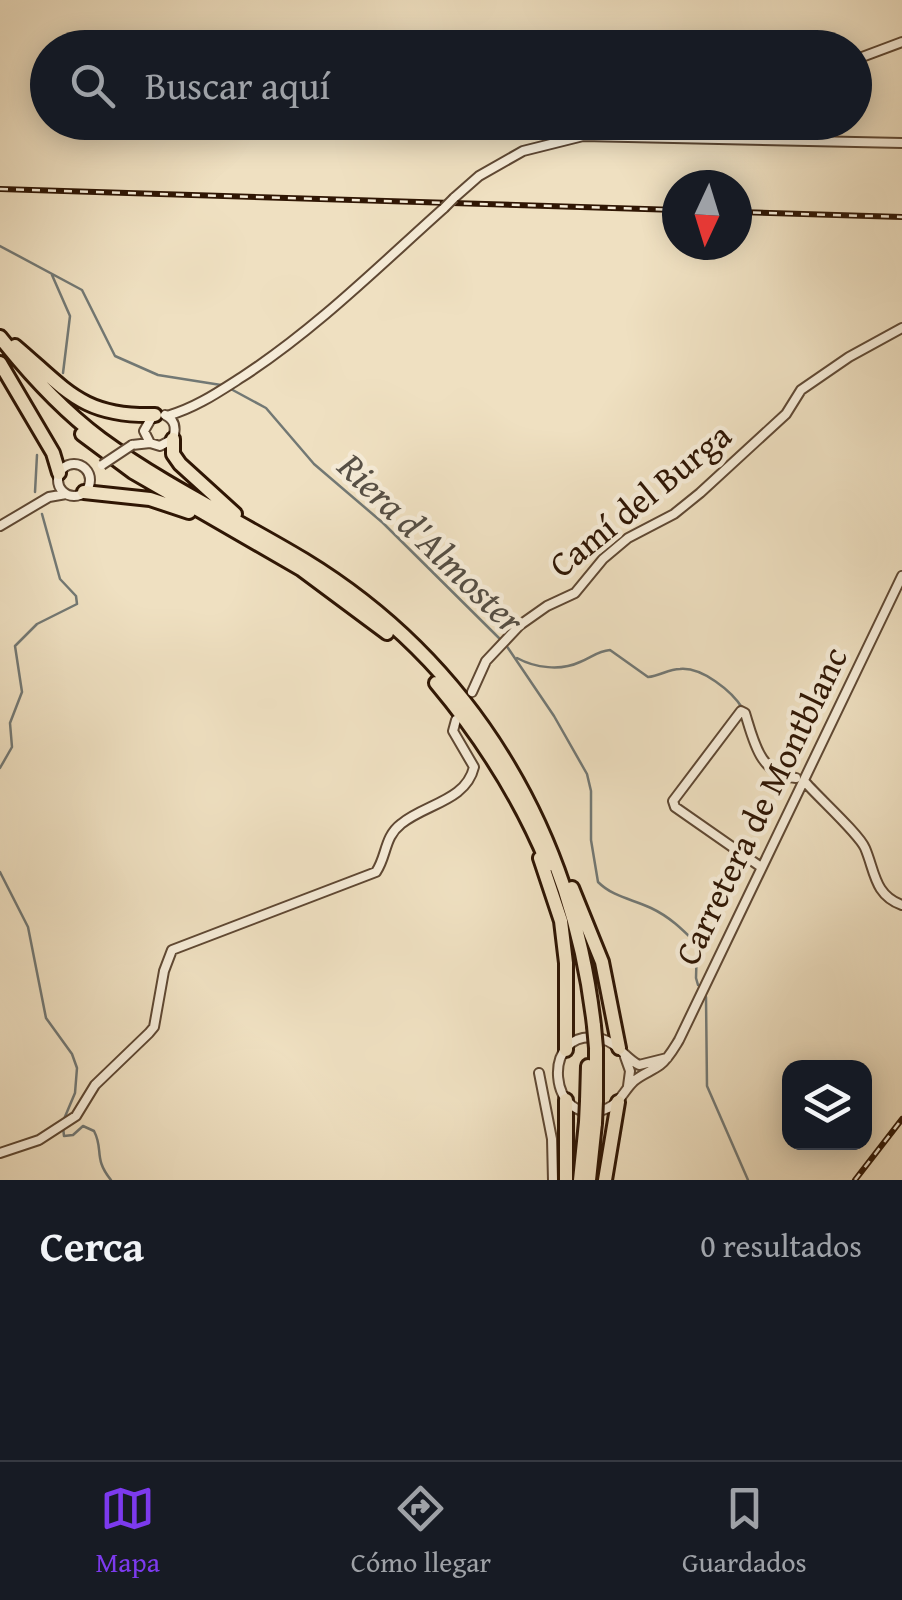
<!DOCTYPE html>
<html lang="es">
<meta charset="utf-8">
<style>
:root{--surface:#171b24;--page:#20242c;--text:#f1f3f6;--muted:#9ea1a6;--line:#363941;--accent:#7c3aed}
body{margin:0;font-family:"Gentium Book Plus",serif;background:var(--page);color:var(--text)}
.controls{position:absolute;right:30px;bottom:30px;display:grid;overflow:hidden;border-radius:20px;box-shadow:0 5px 25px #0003}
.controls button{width:90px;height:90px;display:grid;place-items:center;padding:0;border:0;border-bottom:2px solid var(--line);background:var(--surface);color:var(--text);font:50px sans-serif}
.compass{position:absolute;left:662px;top:170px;width:90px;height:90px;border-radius:50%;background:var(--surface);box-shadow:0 5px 25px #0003;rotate:184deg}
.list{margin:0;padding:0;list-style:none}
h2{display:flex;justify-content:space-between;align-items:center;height:130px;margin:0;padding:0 40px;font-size:42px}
h2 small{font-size:32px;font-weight:400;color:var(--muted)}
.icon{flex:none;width:55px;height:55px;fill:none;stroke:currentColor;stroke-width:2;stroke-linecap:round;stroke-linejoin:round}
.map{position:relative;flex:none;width:902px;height:1180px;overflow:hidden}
.search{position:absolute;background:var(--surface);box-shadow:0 5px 25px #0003;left:30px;right:30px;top:30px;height:110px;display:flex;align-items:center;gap:25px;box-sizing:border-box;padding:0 35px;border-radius:55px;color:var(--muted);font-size:38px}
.sheet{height:280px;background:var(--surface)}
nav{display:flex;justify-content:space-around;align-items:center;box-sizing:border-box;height:140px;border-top:2px solid var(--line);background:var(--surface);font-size:28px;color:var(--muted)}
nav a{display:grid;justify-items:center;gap:5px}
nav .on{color:var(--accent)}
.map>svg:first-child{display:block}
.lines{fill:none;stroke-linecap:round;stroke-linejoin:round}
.stream{stroke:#727874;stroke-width:2.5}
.minor-casing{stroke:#5f4833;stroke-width:12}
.highway-casing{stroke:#2f1604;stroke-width:18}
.minor{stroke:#f5ebd7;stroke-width:8}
.highway{stroke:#efe0c1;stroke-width:12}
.rail-casing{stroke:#2f1604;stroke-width:6}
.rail{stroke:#f5ebd7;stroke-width:2.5;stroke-dasharray:8;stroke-linecap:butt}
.minor-bridge-casing{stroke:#5f4833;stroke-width:12;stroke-linecap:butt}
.highway-bridge-casing{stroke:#2f1604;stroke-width:18;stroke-linecap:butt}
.minor-bridge{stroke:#f5ebd7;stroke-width:8}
.highway-bridge{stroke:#efe0c1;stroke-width:12}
.labels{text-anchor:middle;stroke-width:9;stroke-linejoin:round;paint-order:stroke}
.street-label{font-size:35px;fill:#2f1604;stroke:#f5ebd7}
.water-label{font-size:38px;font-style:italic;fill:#564f45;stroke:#f5ebd7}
</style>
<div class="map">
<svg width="902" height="1180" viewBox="0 0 902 1180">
<rect width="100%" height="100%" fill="#efe0c1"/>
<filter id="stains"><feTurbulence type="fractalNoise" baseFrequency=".002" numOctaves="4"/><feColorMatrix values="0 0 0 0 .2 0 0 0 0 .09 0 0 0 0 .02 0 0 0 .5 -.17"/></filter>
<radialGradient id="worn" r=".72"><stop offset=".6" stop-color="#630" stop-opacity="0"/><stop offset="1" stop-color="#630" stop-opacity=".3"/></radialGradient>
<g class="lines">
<path class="stream" d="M0,246L82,290L115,356L158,375L221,385
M52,275L70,316L63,373
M229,388L266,408L314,464L383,523L506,645L554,716L587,774L591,791V840L598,882C613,897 632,899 651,908C670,917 682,929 697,944L696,978L698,985
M35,492L37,455
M517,658C535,668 561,671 580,662C592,657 598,651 610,650L648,677C660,676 668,669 680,669C702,667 732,691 743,709
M0,768L12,747L10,723L22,692L15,646L37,624L77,604L76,596L60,579L42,514
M0,872L28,927L46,1018L72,1054L77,1068L75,1093L64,1119
M706,997L707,1086L748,1180
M63,1127L64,1136L73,1135L83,1126L94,1131C104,1150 93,1158 111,1180"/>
<defs>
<path id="minor" d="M854,60L902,42
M764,140L780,122
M454,198L479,176L523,151L583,136L902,143
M167,416C195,408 217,393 242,377C316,329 379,266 444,208
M150,443L144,431L152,417
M132,445L150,443L160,446L173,439C176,429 176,420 165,415
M58 480a16 16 0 1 1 32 0a16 16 0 1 1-32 0Z
M0,526L49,497L66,494
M472,692L486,661L520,625L547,606L575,593L603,559L628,538L674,514L700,493L786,414L801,390L849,357L902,328
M806,783C818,797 859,834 865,848C875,871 874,895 902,905
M761,867L675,807L673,801L741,711L745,713C754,742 760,775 796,778
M625,1057L630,1071L628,1086
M667,1058L639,1065C625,1058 618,1043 602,1039C538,1023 547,1134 608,1108C621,1102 624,1090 634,1081C642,1074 652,1071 660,1065C668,1059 674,1048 679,1040L902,576
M539,1073L552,1139L553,1180
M0,1153L39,1140L76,1116L95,1085L149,1033L154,1027L164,971L172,950L376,872C387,856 384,837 401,824C425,804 466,801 474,767L453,731L456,720"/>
<path id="highway" d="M0,337C30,375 62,410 101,439C165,486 236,519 304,560C473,663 572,832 594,1026
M15,346C67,390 82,417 155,415
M0,363L53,453L59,473
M82,434L133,472L301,569L387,633
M173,439V454L180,464L235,514
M84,492L150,499L189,512
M436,683C483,739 520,797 548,865
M540,858L561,921L566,963V1050
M572,888L602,962L619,1048
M596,1048V1101
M587,1101L588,1066
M566,1180V1100
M580,1180L586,1122
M589,1180L595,1123
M605,1180L618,1102"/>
</defs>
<use href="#minor" class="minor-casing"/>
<use href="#highway" class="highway-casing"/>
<use href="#minor" class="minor"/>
<use href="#highway" class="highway"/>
<defs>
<path id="rail" d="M0,189L677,210
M737,212L902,217
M855,1180L902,1119"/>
</defs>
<use href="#rail" class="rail-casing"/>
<use href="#rail" class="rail"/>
<defs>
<path id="minor-bridge" d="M444,208L454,198
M102,465L132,445"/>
<path id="highway-bridge" d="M594,1026L596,1048
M586,1122L587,1101
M595,1123L596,1101"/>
</defs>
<use href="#minor-bridge" class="minor-bridge-casing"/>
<use href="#highway-bridge" class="highway-bridge-casing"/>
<use href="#minor-bridge" class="minor-bridge"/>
<use href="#highway-bridge" class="highway-bridge"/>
</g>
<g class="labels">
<g class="street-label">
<text transform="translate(640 500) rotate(-39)" y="12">Camí del Burga</text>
<text transform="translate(761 806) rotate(-64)" y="12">Carretera de Montblanc</text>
</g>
<g class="water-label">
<text transform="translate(431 543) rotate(44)" y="13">Riera d'Almoster</text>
</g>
</g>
<rect width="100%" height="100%" filter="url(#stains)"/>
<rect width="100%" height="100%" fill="url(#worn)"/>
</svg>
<div class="controls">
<button><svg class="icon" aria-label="layers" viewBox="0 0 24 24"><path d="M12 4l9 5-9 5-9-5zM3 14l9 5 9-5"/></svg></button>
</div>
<svg class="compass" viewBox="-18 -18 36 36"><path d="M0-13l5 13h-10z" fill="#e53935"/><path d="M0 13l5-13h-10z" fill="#9ea1a6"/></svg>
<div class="search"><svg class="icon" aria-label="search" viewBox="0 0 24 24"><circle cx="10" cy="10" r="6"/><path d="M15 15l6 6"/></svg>Buscar aquí</div>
</div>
<section class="sheet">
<h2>Cerca<small>0 resultados</small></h2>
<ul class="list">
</ul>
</section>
<nav>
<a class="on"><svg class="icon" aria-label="map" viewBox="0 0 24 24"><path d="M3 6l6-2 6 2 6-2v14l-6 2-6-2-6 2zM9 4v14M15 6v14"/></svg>Mapa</a>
<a><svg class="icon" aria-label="directions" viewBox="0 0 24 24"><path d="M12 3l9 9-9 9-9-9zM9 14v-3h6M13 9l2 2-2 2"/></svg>Cómo llegar</a>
<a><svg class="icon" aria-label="saved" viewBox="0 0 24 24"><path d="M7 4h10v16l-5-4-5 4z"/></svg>Guardados</a>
</nav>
